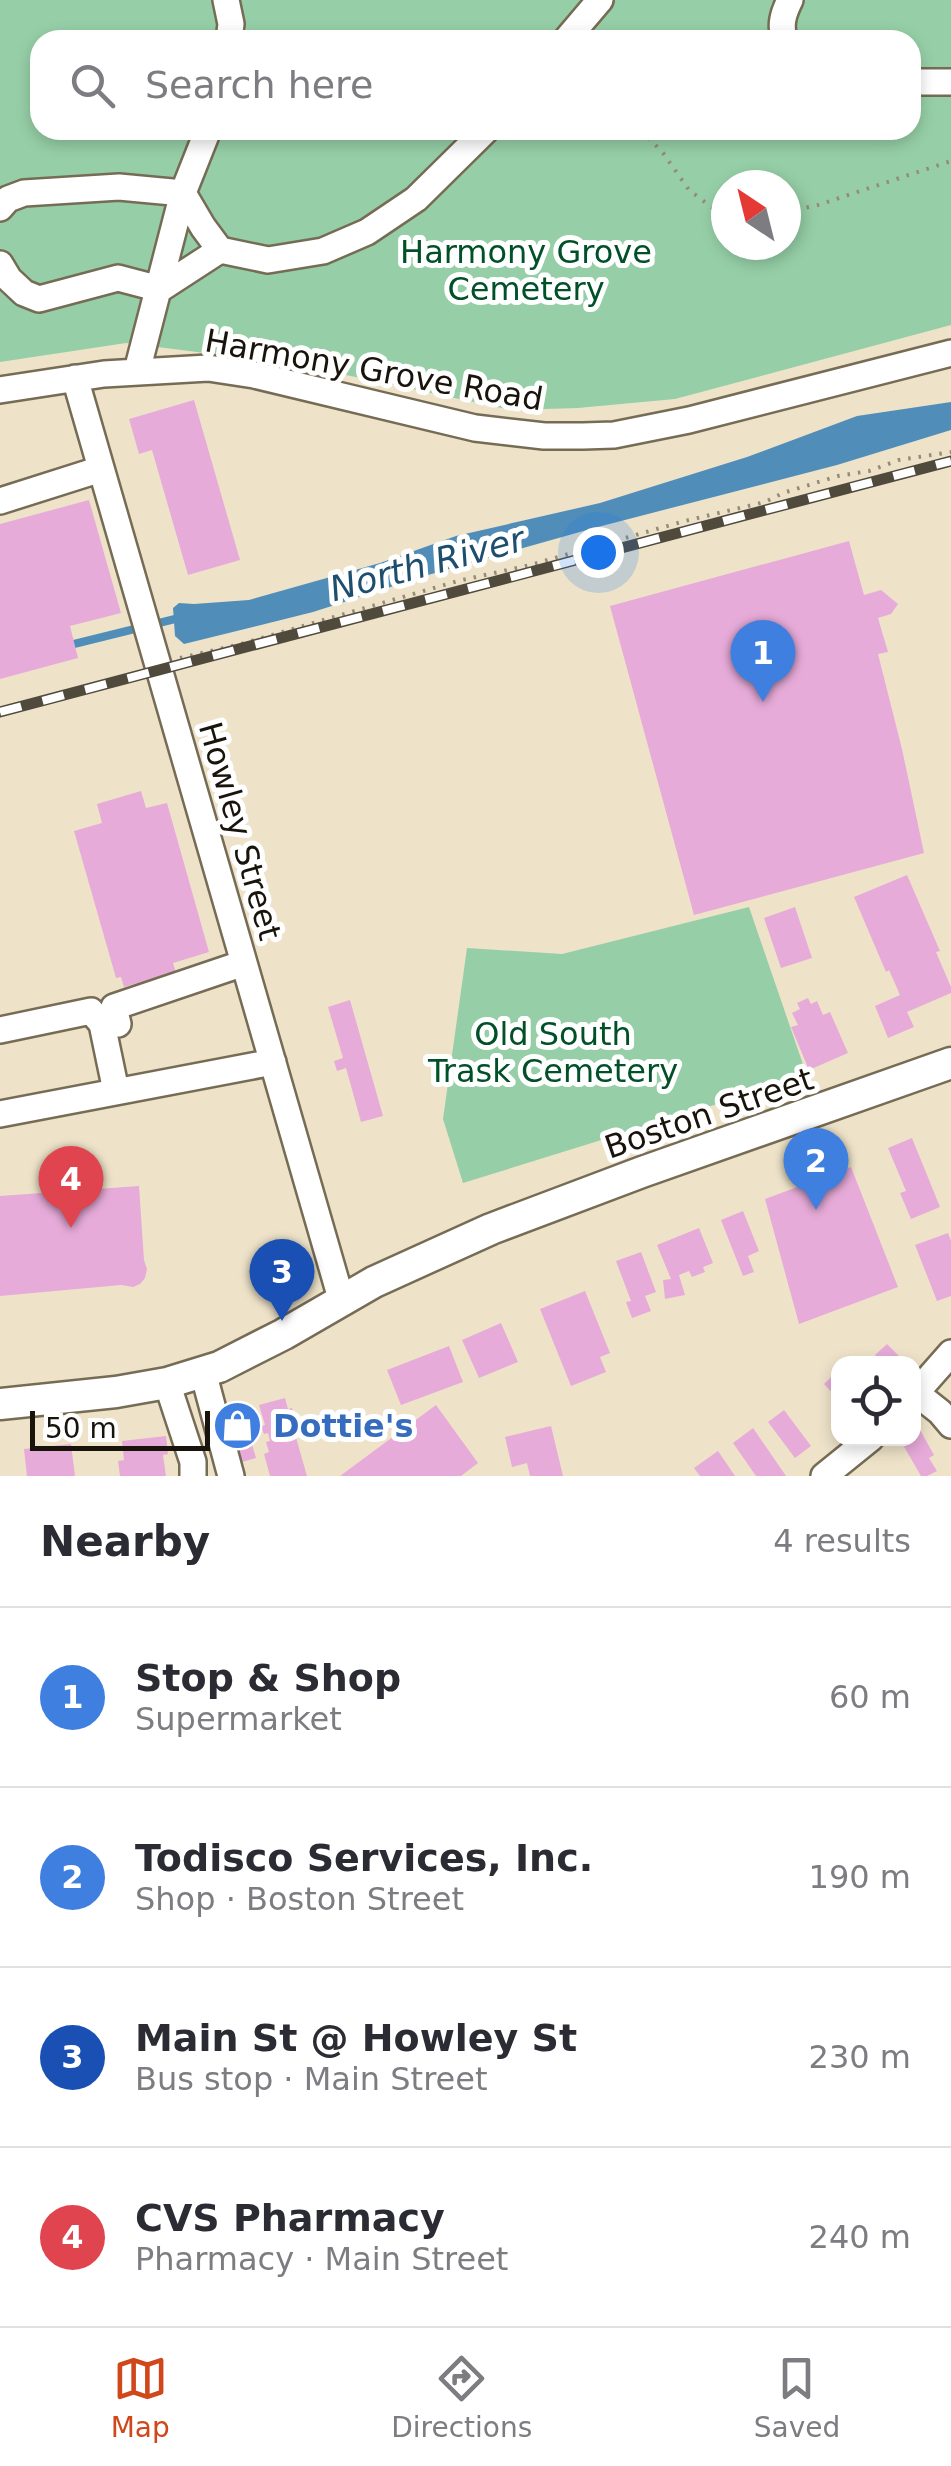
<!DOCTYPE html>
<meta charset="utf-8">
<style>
:root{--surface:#fff;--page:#f2f2f3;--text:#2b2b33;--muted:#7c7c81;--line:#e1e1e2;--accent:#cf471a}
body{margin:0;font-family:"DejaVu Sans",sans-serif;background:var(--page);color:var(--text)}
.controls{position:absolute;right:30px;bottom:30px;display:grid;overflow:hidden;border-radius:20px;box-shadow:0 5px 15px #0003}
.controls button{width:90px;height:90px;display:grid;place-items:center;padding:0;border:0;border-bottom:2px solid var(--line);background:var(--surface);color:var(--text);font:50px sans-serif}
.compass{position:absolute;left:711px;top:170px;width:90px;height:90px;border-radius:50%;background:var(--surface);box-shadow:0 5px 15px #0003;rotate:325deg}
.scale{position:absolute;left:30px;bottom:25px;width:180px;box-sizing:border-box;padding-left:10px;border:5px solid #18140b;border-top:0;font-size:28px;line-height:35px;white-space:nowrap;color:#18140b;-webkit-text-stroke:8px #fff;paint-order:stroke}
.you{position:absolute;left:598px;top:552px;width:35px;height:35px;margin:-25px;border:8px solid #fff;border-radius:50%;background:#1a73e8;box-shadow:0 0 0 15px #1a73e833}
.badge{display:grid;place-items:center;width:65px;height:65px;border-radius:50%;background:var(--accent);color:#fff;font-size:32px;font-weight:700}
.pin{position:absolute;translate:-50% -82px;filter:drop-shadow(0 2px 5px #0008)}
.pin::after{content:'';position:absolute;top:52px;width:35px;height:30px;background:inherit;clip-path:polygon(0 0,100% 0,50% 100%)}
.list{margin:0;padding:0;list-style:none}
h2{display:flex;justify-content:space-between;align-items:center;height:130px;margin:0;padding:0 40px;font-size:42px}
h2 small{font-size:32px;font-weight:400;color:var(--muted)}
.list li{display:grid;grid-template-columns:65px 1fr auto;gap:30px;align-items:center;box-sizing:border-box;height:180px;padding:0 40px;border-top:2px solid var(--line)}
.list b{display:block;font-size:38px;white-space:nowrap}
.list p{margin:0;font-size:32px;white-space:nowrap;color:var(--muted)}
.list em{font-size:32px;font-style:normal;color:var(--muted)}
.icon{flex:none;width:55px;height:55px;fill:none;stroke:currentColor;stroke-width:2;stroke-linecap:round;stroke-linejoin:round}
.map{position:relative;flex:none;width:951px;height:1476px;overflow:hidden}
.search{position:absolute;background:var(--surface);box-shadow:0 5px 15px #0003;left:30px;right:30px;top:30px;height:110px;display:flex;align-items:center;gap:25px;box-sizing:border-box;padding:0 35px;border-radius:30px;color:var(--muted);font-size:38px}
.sheet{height:850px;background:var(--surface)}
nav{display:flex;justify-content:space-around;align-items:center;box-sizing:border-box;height:140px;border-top:2px solid var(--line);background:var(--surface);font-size:28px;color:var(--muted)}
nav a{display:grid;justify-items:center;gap:5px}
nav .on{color:var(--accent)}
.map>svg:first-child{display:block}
.green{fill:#96cfa7;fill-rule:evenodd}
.water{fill:#508eb9}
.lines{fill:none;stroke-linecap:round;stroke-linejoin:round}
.stream{stroke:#508eb9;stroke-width:8}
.building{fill:#e7abd9}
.minor-casing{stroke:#766c55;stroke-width:30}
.major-casing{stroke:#766c55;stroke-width:35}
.path{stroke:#948c79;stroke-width:4;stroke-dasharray:2.5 8;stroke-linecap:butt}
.minor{stroke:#fff;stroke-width:25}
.major{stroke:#fff;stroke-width:30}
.rail-casing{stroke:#504a3d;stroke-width:11}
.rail{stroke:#fff;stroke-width:8;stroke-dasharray:22;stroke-linecap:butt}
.labels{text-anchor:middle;stroke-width:10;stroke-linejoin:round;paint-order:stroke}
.park-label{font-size:32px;fill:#005028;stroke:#fff}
.street-label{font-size:32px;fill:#18140b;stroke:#fff}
.shop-label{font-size:32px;font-weight:bold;fill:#366cbe;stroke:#fff;text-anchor:start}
.water-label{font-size:35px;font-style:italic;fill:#1e4e6d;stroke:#fff}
</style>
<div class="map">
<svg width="951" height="1476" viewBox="0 0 951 1476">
<rect width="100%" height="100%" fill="#eee3c9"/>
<path class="green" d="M0,0H951V325L675,399L578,408L511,410L299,365L126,343L0,362ZM40,40H911V130H40ZM726,185H786V245H726Z
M749,907L807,1076L463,1183L443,1119L467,948L562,954Z"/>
<path class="water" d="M951,402V430L837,465L594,528L428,575L313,612L184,644L175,636L173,608L179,603L194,604L249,600L380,563L456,536L600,503L747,457L857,416Z"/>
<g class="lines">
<path class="stream" d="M74,644L175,619"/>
</g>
<path class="building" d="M194,400L240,560L188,575L152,450L139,454L129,419Z
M89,500L121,613L70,626L78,658L0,679V524Z
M849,541L864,595L881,590L898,604L891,614L878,618L888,652L878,654L902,749L924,853L694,915L610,606Z
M141,791L146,808L167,803L209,952L173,963L176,973L124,987L121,977L116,978L74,831L102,823L97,804Z
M907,875L940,951L936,952L951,987V993L907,1012L914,1027L888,1038L875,1006L900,995L889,970L886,972L854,897Z
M795,907L812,958L781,968L764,918Z
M808,998L811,1004L817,1001L823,1015L830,1012L848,1053L809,1070L791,1027L798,1025L792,1013L800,1009L797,1003Z
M350,1000L383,1116L361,1122L346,1068L337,1071L334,1061L343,1058L328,1007Z
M912,1138L940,1207L911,1219L900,1193L906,1191L888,1148Z
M851,1167L898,1287L799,1324L765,1199Z
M139,1186L144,1260L147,1269L145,1278L140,1284L133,1287L121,1285L0,1296V1196Z
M743,1211L759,1251L748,1256L754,1272L743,1276L721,1220Z
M699,1228L713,1263L703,1267L705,1272L692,1277L689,1271L679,1275L685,1295L665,1299L663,1280L671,1279L657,1245Z
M948,1233L951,1241V1296L937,1301L915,1245Z
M641,1252L656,1292L645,1296L651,1311L632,1318L626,1302L631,1301L616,1261Z
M585,1291L610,1353L600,1357L606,1372L571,1386L540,1309Z
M501,1323L518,1362L479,1378L462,1340Z
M887,1344L907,1364H877L880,1360L875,1355Z
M449,1346L463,1382L401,1405L387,1370Z
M838,1370V1399L824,1384Z
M285,1398L288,1409L292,1408L294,1415L291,1417L293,1425L298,1424L300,1432L295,1434L307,1476H270L264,1454L269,1452L266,1442L270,1441L268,1433L264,1434L261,1426L265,1425L259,1405Z
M436,1405L478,1463L461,1476H340Z
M784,1410L811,1446L795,1458L768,1422Z
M242,1411L256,1458L235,1464L221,1417Z
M551,1426L563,1476H530L527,1463L512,1467L505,1437Z
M753,1428L786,1476H756L733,1443Z
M919,1428L934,1455L929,1458L937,1471L927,1476H921L899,1438H914V1431Z
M166,1436L168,1454L163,1455L166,1476H120L118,1461L124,1460L122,1441Z
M71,1444L75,1476H27L24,1449Z
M718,1451L735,1476H700L694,1468Z"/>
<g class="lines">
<defs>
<path id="minor" d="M226,0L231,24L229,40
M566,40L600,0
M784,40C780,24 783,14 790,0
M911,82H951
M0,208L8,199L24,193L119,187L183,193L203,227L220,250L268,260L323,251L367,232L416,199L486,130
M0,264L9,279L24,293L39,299L118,278L160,289L220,250
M137,371L183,193L208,130
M75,378L342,1302
M0,390L104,374L208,368L254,375L475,428L544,436H583L614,435L689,420L951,353
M0,501L101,469
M118,1024L114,1007L244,963
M0,1030L91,1011L102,1024L116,1091
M0,1114L273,1062
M203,1372L231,1476
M167,1383L193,1462V1476
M916,1393L940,1412L951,1425
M914,1395L951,1353
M824,1476L871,1438"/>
<path id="major" d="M0,1404L116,1392L167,1383L219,1367L284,1334L374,1282L491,1229L642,1172L951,1063"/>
</defs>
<use href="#minor" class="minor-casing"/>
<use href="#major" class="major-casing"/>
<path class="path" d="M641,130L663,153L689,190L726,218
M786,212L818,205L951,161
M180,658L241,644L458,581L530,565L685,521L765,502L783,493L838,476L869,471L899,460L951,452"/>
<use href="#minor" class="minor"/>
<use href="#major" class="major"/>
<defs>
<path id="rail" d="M0,712L951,461"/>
</defs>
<use href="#rail" class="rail-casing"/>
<use href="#rail" class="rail"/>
</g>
<defs>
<symbol id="shop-disc" viewBox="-11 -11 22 22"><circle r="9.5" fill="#3f7fe0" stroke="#fff"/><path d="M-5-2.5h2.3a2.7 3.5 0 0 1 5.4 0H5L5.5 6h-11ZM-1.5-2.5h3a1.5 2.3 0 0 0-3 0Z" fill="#fff"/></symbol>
</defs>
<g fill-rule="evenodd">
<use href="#shop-disc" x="210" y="1398" width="55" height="55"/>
</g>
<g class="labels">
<g class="park-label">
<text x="526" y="263">Harmony Grove<tspan x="526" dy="37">Cemetery</tspan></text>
<text x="553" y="1045">Old South<tspan x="553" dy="37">Trask Cemetery</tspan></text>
</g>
<g class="street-label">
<text transform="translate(374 370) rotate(10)" y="11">Harmony Grove Road</text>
<text transform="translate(240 831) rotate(74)" y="11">Howley Street</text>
<text transform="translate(709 1113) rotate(-19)" y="11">Boston Street</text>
</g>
<g class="shop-label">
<text x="273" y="1437">Dottie's</text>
</g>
<g class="water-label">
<text transform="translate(427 564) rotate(-15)" y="12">North River</text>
</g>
</g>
</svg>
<div class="controls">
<button><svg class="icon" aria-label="locate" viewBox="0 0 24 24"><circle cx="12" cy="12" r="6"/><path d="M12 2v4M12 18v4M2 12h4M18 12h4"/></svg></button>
</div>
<svg class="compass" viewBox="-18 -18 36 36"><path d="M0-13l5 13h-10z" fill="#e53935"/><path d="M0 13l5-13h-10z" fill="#7c7c81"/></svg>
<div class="scale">50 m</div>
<div class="you"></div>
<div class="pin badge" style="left:763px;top:702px;background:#3f7fe0">1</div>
<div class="pin badge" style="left:816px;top:1210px;background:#3f7fe0">2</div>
<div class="pin badge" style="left:282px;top:1321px;background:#1a4fb4">3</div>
<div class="pin badge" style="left:71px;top:1228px;background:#e0444e">4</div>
<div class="search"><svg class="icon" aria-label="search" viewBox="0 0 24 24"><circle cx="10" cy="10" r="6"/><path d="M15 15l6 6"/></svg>Search here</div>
</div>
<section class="sheet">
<h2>Nearby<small>4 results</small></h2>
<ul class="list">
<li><span class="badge" style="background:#3f7fe0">1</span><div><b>Stop &amp; Shop</b><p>Supermarket</p></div><em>60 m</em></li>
<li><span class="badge" style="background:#3f7fe0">2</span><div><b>Todisco Services, Inc.</b><p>Shop · Boston Street</p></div><em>190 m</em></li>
<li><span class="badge" style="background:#1a4fb4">3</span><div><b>Main St @ Howley St</b><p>Bus stop · Main Street</p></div><em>230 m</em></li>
<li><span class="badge" style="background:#e0444e">4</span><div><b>CVS Pharmacy</b><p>Pharmacy · Main Street</p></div><em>240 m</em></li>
</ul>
</section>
<nav>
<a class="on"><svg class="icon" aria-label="map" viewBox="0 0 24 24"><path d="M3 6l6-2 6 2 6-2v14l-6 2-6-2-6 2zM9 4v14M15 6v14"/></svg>Map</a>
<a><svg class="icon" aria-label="directions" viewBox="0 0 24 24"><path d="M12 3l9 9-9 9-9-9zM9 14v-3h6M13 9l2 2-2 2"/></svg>Directions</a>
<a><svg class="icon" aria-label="saved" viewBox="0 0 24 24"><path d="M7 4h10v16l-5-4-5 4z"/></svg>Saved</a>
</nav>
